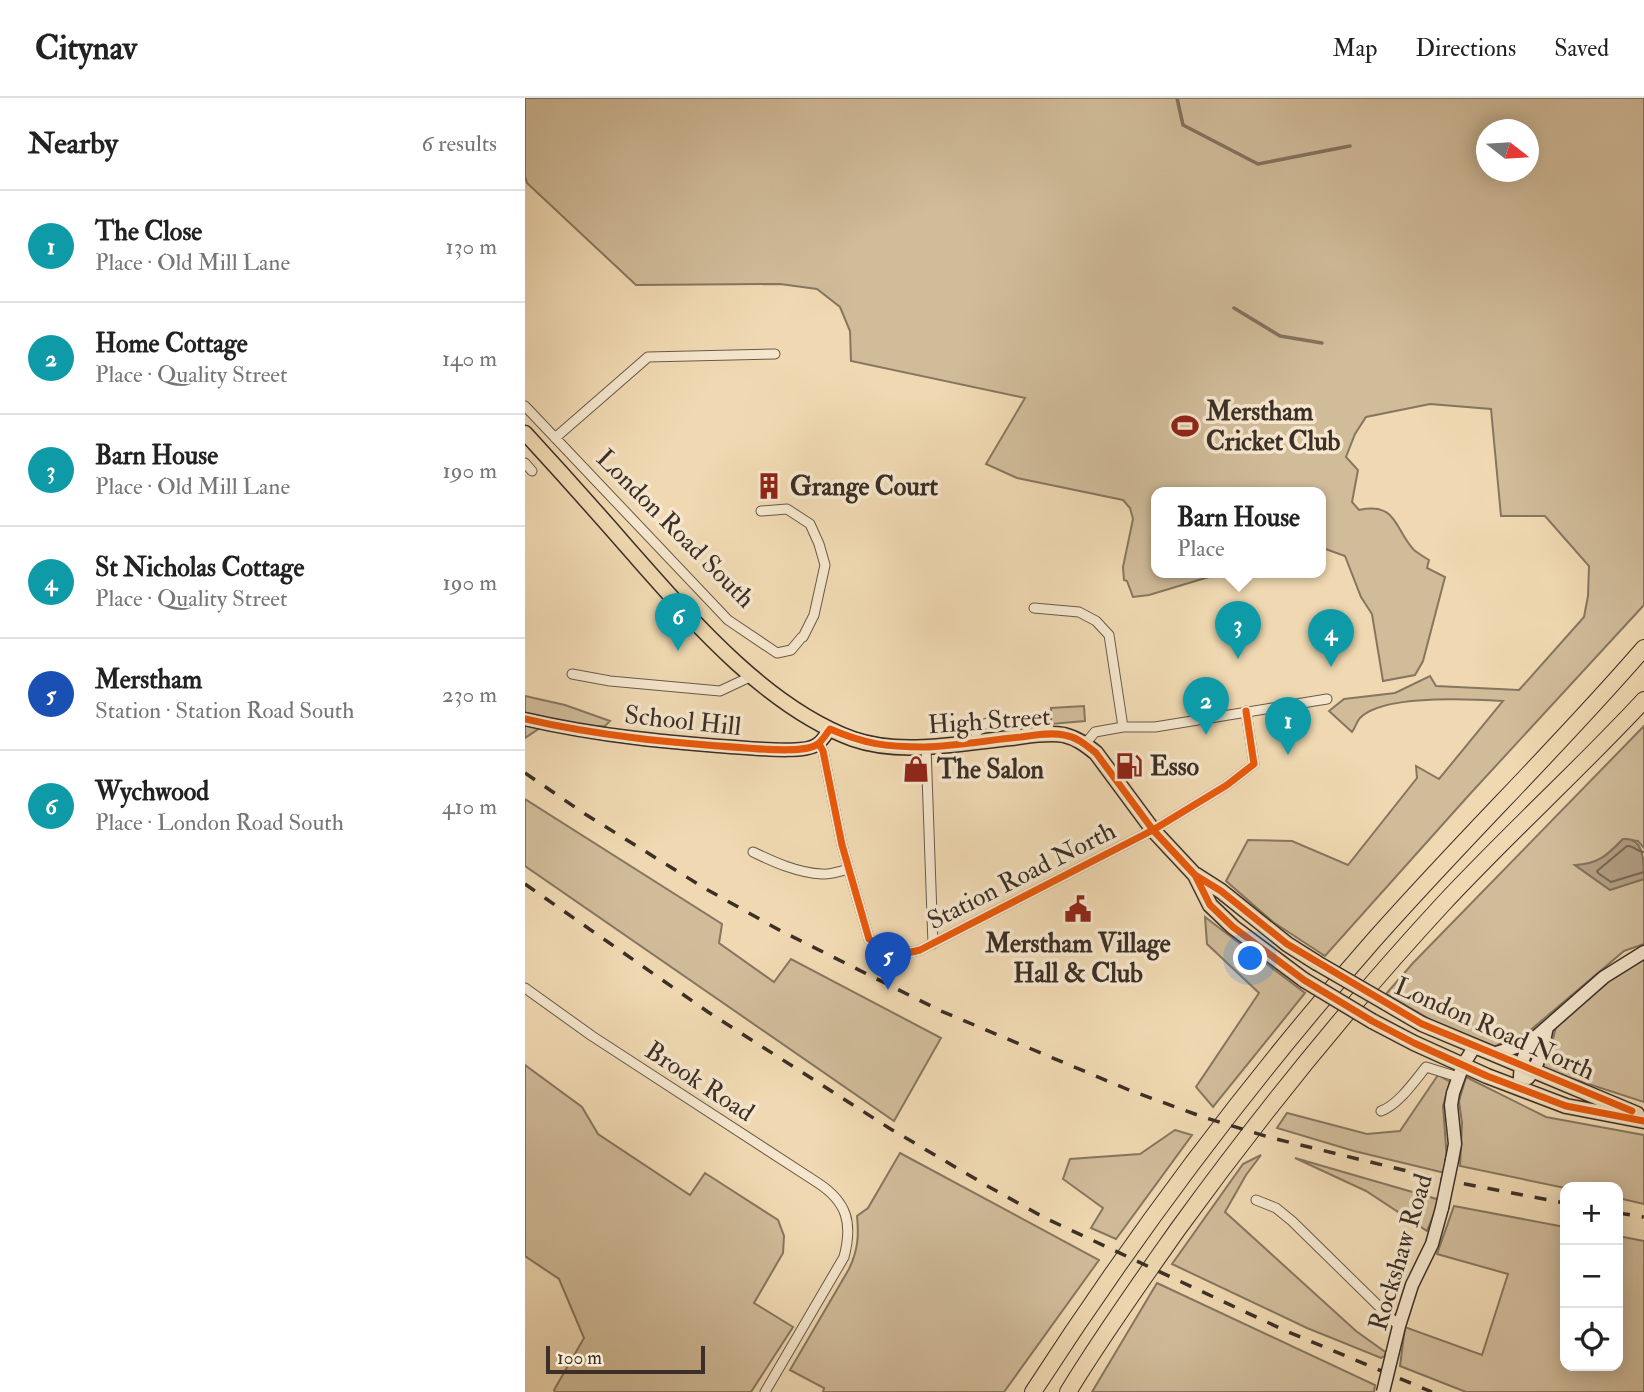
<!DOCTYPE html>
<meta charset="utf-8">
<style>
:root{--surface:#fff;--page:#f6f6f6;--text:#222;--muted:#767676;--line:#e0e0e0;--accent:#0b8043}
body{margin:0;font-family:"IM FELL Double Pica",serif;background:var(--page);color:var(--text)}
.controls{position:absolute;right:21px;bottom:21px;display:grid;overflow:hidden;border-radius:14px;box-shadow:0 4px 18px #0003}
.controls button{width:63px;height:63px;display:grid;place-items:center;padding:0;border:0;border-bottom:2px solid var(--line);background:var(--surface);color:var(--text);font:35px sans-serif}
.compass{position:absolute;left:951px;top:21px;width:63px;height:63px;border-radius:50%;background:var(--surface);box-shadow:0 4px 18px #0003;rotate:107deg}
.scale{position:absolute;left:21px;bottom:18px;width:159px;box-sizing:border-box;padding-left:7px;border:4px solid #3b2f27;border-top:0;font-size:19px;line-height:24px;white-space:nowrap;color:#3b2f27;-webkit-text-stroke:5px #f5e6cd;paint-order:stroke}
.you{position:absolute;left:726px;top:861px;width:24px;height:24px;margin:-18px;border:5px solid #fff;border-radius:50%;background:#1a73e8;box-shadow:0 0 0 10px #1a73e833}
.badge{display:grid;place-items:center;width:46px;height:46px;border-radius:50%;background:var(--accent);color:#fff;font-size:23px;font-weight:700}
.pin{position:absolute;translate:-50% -58px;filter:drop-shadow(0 2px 4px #0008)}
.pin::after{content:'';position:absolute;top:37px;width:24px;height:21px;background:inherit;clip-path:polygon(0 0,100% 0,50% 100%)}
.popup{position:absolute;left:626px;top:389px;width:175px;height:91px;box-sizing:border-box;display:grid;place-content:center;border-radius:14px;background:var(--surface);filter:drop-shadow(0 2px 5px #0005);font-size:23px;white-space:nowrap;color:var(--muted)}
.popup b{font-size:26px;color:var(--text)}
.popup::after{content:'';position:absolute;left:50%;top:100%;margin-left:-14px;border:14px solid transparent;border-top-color:var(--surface)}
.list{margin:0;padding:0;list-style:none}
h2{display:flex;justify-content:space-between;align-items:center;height:91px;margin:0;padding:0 28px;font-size:30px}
h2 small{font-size:23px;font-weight:400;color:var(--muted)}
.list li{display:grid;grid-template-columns:46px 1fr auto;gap:21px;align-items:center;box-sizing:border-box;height:112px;padding:0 28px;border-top:2px solid var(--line)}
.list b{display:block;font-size:26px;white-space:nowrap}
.list p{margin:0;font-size:23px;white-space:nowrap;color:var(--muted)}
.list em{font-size:23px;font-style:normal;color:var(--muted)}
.icon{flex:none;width:38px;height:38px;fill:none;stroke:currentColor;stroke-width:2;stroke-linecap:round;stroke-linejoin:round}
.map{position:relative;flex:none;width:1119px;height:1294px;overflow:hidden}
header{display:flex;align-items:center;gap:42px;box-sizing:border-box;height:98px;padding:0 35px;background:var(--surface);border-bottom:2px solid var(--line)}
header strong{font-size:33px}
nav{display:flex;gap:38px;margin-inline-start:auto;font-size:24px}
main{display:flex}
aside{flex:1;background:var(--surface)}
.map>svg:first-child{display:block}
.green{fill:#d1bc9a;stroke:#867660;stroke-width:2;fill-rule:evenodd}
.water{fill:#b29f83;stroke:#82725e;stroke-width:2}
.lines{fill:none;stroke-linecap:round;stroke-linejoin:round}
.shore{stroke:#766755;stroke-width:2}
.stream{stroke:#82725e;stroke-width:3.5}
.street-casing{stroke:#685a4a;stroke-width:11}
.secondary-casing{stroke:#3b2f27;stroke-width:15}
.primary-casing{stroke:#3b2f27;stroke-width:17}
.highway-casing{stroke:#3b2f27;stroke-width:18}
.street{stroke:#f5e6cd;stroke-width:9}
.secondary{stroke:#f5e6cd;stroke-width:12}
.primary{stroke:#f0d9b2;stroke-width:14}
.highway{stroke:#f0d9b2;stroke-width:16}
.rail{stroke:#3b2f27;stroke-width:3.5;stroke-dasharray:12 12;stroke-linecap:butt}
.secondary-bridge-casing{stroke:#3b2f27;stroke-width:15;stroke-linecap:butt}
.primary-bridge-casing{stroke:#3b2f27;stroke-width:17;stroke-linecap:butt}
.secondary-bridge{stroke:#f5e6cd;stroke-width:12}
.primary-bridge{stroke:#f0d9b2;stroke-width:14}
.cycleway-casing{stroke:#f5e6cd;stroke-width:11}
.cycleway{stroke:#e8590c;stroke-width:7}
.labels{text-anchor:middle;stroke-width:7;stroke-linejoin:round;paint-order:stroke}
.poi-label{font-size:26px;font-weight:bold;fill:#3b2f27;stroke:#f5e6cd;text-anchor:start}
.street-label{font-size:26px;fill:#3b2f27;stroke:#f5e6cd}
</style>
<header>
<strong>Citynav</strong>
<nav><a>Map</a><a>Directions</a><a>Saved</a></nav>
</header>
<main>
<aside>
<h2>Nearby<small>6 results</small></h2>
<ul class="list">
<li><span class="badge" style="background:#0f9aa8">1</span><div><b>The Close</b><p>Place · Old Mill Lane</p></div><em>130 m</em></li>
<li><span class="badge" style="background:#0f9aa8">2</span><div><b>Home Cottage</b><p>Place · Quality Street</p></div><em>140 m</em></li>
<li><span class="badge" style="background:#0f9aa8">3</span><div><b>Barn House</b><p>Place · Old Mill Lane</p></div><em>190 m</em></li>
<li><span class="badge" style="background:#0f9aa8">4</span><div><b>St Nicholas Cottage</b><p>Place · Quality Street</p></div><em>190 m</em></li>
<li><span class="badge" style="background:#1a4fb4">5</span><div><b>Merstham</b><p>Station · Station Road South</p></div><em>230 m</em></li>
<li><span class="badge" style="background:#0f9aa8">6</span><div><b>Wychwood</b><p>Place · London Road South</p></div><em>410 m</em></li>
</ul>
</aside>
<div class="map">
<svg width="1119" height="1294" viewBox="0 0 1119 1294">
<rect width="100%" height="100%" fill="#f0d9b2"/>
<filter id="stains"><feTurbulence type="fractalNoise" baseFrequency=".00286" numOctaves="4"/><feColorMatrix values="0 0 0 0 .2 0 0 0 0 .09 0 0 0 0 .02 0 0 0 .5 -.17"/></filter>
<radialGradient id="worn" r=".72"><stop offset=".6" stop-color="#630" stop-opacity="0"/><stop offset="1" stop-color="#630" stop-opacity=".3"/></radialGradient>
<path class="green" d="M0,0H1119V507L944,697L800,858L748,824L701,783L723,742L767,743L823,767L892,680L891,668L914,681L978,603C946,601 858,596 835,620C832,623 830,630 827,634L804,613L819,601L870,595L905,578L911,588L994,592L1059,519L1063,498L1064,468L1020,418H976L966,311L905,306L841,319L830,336L821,359L833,372L827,404L834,412C873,404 869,431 889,452C894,456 899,459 904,462L902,470L920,479L898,563L890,577L858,583L847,516L836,499L820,458L795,449V395H631V475H697L624,497L608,499L602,483L599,482L598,469L608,421L605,410L598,402L492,380L461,366L500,300L326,263L325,233L315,209L292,191L255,186L111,187L2,85L0,78ZM962,32H1004V74H962Z
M0,598L40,607L85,623L80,628L15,630L0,640Z
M559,608L560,623L526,626V610Z
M1119,628V750L1113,743L1098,741C1081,758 1075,765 1051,768L1085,792L1119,781V846L1099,853L1002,935L986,940L969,949L906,922L861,896L888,865Z
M0,701L197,826L194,845L249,884L266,861L416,940L369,1023L0,768Z
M680,819L780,895L688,1009L671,989L734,895L682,846Z
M1119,858V1004L1017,971L1026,949L1031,929L1049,911L1104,863Z
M0,967L57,1009L73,1036L165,1097L180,1075L253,1122L259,1138L258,1155L229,1205L268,1229L226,1294H30L29,1292L59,1240L34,1181L0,1158Z
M913,977L925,984L918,1008L922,1062L920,1075L829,1053L752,1030L762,1015L842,1036L875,1033Z
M941,979L1021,1019L1119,1037V1106L1093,1100V1089L1040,1090L935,1068L937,1025L934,1003Z
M650,1032L667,1037L591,1141L566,1130L578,1110L538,1081L545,1061L615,1056Z
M375,1055L574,1162L479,1294H298L299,1290L265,1272L324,1171C333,1152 334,1138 332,1118L343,1110Z
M736,1057L721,1077L700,1114L831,1233L863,1256L856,1260L782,1230L647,1166L718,1066Z
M770,1060L915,1102L902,1133L841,1093Z
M929,1108L1040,1129V1268H1093V1138L1119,1143V1294H941L875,1268L880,1229L957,1257L983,1176L912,1156Z
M632,1185L850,1287L849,1294H567Z"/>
<path class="water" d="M1098,741C1119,739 1119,762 1119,781L1085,792L1050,767C1073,766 1083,757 1098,741Z"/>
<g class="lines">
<path class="shore" d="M1119,754C1112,754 1109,747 1102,748L1072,773L1073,775L1086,784L1119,774"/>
<path class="stream" d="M652,0L658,27L733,66L825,48
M709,210L755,238L797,245"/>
<defs>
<path id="street" d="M0,308L203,522L252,555L266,552L277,539
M30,340L123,259L250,256
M0,365L7,373
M236,413L262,411L285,426L294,446L300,467L289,517L278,539
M509,510L554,514L571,523L584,537L598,629
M47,576L85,583L195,593L227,578
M450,644C451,639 451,631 456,628C465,621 500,619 511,623C518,625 524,631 530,636
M294,646L298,653L317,747L344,841C366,854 369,859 395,852L628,732L702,687L729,666L721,613
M560,646L570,634L598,629H630L802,601
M401,649L408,846
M228,754C249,764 273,775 297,776C305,777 315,773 324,771
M0,890L67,938L293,1085C322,1104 328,1125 319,1159L240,1294
M856,1013C873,1007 889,984 901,969L933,979
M731,1102L751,1110L767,1123L874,1228"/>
<path id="secondary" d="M0,621C73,638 148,645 222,650C238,651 279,655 291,647C297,644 301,636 305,631
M968,956L1004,945
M1003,980C1015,966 1018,947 1022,929
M994,990L996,967L1004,945L1079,879L1119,854
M927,1062L930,1046L926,1007L928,995L938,967L950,948
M867,1257L874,1228L887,1187L907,1146L917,1110"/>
<path id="primary" d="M0,335C35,373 69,411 103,450C164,519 240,609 328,641C376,658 437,645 486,640C503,638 522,634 539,637C552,640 561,647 571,655L628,732L670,777L685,807L708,829L779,882
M671,777L696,793L762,846L792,865
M861,905L897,926L1112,1016
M847,923L889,945L962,978L1041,1008L1119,1023"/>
<path id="highway" d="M508,1294C609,1138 720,989 842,850C932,747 1030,653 1119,550
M543,1294C577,1238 615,1185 653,1131C735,1018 823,909 918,806C983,736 1054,672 1119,602"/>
</defs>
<use href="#street" class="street-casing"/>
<use href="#secondary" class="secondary-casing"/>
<use href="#primary" class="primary-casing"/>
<use href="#highway" class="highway-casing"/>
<use href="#street" class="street"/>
<use href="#secondary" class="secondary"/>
<use href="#primary" class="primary"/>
<use href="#highway" class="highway"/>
<path class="rail" d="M0,675L60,716L181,791L256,833L416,913L604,992L678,1019L747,1040L919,1082L1040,1105
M0,786L183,914L364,1030L466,1090L520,1120L761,1233L907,1294
M1093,1115L1119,1119"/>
<defs>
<path id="secondary-bridge" d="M917,1110L927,1062
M858,1294L867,1257"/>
<path id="primary-bridge" d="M792,865L861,905
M779,882L847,923"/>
</defs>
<use href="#secondary-bridge" class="secondary-bridge-casing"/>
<use href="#primary-bridge" class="primary-bridge-casing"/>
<use href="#secondary-bridge" class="secondary-bridge"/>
<use href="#primary-bridge" class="primary-bridge"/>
<defs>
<path id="cycleway" d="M0,621C73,638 148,645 222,650C238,651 279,655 291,647C297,644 301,636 305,631C340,646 361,649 399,649C431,648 464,642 496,639C510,637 525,634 539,637C552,639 561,647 571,655L628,732L670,777L685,807L708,829L779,882L847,923L889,945L962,978L1041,1008L1119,1023
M294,646L298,653L317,747L344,841C366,854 369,859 395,852L628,732L702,687L729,666L721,613
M670,777L696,793L762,846L897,926L1107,1013"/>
</defs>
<use href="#cycleway" class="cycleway-casing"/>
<use href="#cycleway" class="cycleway"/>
</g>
<defs>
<symbol id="stadium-bare" viewBox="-9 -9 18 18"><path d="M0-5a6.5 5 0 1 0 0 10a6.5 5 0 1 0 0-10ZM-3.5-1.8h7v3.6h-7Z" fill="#8f2418" stroke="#f5e6cd" stroke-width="2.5" paint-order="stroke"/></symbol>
<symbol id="building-bare" viewBox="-9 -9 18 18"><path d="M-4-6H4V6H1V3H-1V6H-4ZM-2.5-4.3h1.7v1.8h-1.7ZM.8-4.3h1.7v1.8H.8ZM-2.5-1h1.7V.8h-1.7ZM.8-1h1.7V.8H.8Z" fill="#8f2418" stroke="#f5e6cd" stroke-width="2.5" paint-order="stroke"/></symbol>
<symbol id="fuel-bare" viewBox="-9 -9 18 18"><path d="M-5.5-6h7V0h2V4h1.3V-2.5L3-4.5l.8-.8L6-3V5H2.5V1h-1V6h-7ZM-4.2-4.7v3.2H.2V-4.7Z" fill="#8f2418" stroke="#f5e6cd" stroke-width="2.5" paint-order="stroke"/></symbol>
<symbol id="shop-bare" viewBox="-9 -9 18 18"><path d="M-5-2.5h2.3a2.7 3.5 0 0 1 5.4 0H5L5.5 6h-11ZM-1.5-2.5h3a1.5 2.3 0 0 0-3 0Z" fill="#8f2418" stroke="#f5e6cd" stroke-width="2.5" paint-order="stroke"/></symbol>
<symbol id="civic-bare" viewBox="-9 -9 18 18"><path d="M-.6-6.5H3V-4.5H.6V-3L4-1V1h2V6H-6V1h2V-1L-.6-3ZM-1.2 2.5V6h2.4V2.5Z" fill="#8f2418" stroke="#f5e6cd" stroke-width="2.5" paint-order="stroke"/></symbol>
</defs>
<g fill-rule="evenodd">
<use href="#stadium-bare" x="641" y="309" width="38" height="38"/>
<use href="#building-bare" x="225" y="369" width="38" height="38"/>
<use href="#fuel-bare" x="585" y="649" width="38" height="38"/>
<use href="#shop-bare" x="372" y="652" width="38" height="38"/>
<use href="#civic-bare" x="534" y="792" width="38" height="38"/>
</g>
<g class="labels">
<g class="poi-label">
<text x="681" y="322">Merstham<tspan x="681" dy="30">Cricket Club</tspan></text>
<text x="265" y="397">Grange Court</text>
<text x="625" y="677">Esso</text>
<text x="412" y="680">The Salon</text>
<text x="553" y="854" text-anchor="middle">Merstham Village<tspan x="553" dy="30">Hall &amp; Club</tspan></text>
</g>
<g class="street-label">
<text transform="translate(151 430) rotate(45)" y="9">London Road South</text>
<text transform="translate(158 622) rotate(6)" y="9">School Hill</text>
<text transform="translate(464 622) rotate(-4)" y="9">High Street</text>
<text transform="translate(496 777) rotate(-27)" y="9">Station Road North</text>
<text transform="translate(970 930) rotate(24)" y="9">London Road North</text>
<text transform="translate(175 983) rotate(33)" y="9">Brook Road</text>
<text transform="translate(875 1154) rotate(-73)" y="9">Rockshaw Road</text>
</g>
</g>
<rect width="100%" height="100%" filter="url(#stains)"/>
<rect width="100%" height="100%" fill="url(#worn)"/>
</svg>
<div class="controls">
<button>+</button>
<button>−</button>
<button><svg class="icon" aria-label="locate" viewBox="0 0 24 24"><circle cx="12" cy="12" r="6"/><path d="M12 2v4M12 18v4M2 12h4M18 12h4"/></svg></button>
</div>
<svg class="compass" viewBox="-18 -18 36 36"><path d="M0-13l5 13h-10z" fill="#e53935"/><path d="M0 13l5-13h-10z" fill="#767676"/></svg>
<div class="scale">100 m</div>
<div class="you"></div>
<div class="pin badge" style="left:763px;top:657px;background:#0f9aa8">1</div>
<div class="pin badge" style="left:681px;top:637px;background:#0f9aa8">2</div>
<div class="pin badge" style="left:713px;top:561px;background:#0f9aa8">3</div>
<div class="popup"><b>Barn House</b>Place</div>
<div class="pin badge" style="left:806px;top:569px;background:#0f9aa8">4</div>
<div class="pin badge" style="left:363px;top:892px;background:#1a4fb4">5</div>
<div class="pin badge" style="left:153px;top:553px;background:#0f9aa8">6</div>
</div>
</main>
